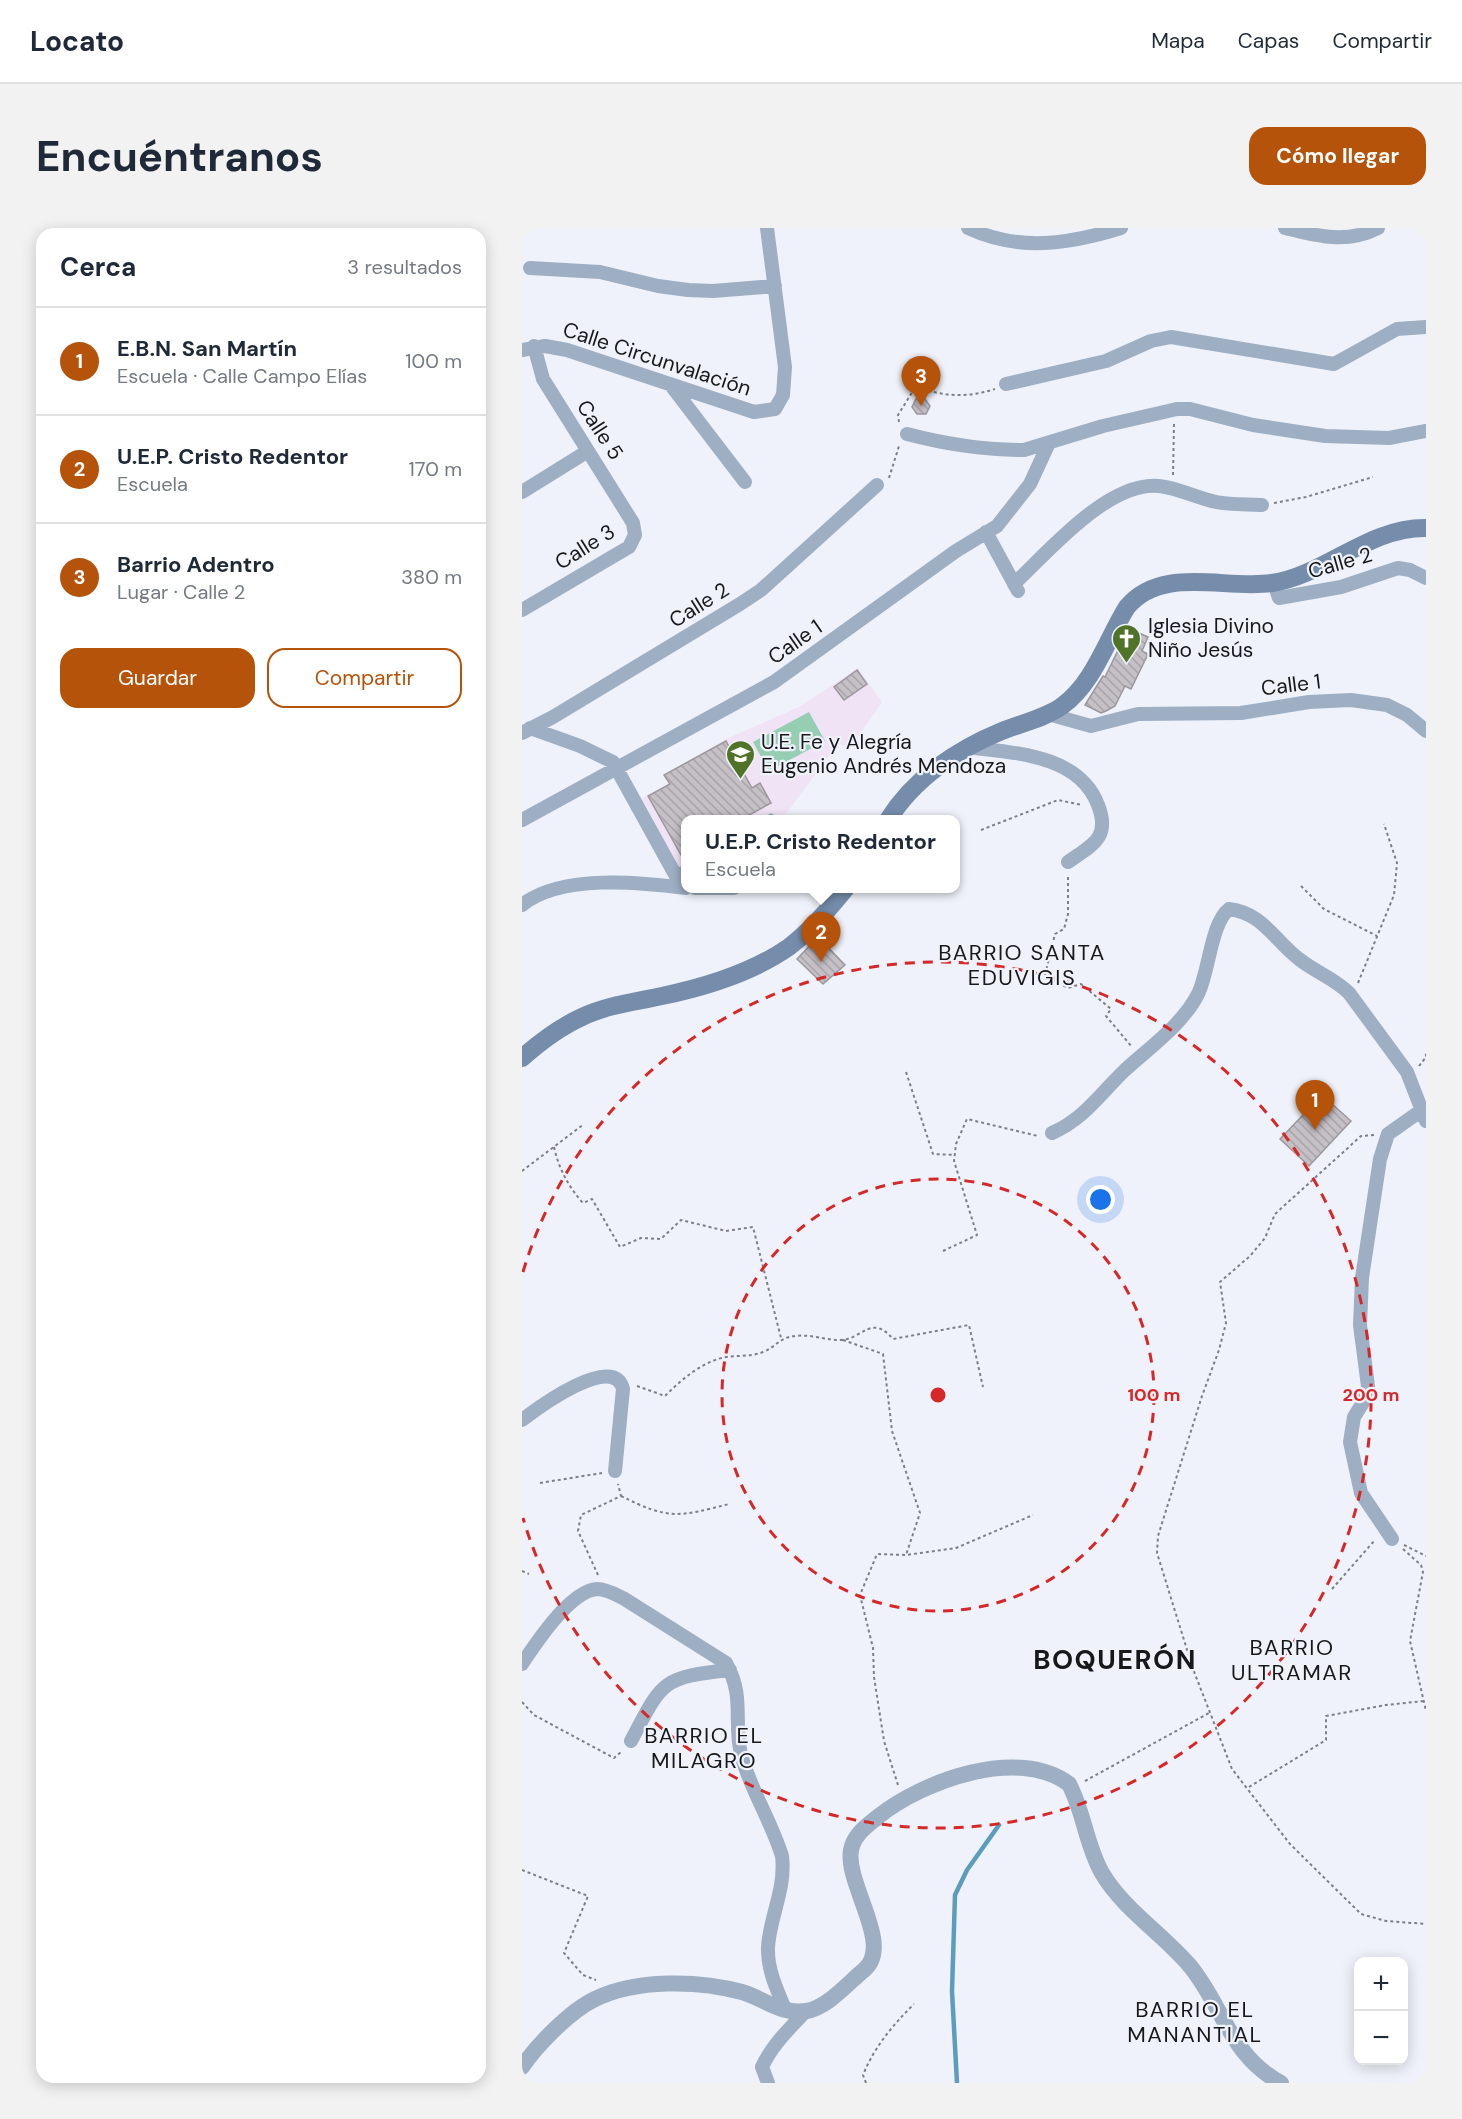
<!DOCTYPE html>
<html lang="es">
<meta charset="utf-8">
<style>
:root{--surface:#fff;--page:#f2f2f3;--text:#1f2937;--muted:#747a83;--line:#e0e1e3;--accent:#b45309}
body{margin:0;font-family:"DM Sans",sans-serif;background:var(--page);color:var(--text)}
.controls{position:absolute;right:18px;bottom:18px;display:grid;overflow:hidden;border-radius:12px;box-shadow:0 3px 15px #0003}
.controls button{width:54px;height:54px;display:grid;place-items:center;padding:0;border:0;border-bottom:2px solid var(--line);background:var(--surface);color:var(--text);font:30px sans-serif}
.you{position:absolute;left:579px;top:972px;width:21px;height:21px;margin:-15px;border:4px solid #fff;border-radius:50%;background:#1a73e8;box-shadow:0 0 0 9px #1a73e833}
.badge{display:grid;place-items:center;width:39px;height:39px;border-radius:50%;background:var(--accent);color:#fff;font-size:20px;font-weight:700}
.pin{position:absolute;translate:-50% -50px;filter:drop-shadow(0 2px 3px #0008)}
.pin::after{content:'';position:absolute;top:32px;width:21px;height:18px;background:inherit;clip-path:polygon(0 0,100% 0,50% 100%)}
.popup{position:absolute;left:159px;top:587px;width:279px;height:78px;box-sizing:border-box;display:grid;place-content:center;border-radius:12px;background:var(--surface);filter:drop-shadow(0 2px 4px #0005);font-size:20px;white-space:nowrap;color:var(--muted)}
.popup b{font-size:22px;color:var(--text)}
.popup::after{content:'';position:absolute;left:50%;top:100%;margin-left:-12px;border:12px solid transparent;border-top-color:var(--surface)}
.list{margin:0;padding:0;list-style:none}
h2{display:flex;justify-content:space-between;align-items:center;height:78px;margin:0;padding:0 24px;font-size:26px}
h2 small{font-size:20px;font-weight:400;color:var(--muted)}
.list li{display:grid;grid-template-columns:39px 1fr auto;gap:18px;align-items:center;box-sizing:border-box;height:108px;padding:0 24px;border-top:2px solid var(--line)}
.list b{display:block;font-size:22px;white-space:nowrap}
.list p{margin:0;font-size:20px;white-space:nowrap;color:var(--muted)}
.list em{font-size:20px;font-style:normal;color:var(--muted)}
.actions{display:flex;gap:12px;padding:18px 24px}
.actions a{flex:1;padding:14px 0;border:2px solid var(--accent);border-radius:18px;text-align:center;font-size:21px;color:var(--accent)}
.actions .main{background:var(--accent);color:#fff}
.map{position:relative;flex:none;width:904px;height:1855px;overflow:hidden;border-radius:18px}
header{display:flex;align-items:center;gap:36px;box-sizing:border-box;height:84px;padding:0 30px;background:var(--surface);border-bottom:2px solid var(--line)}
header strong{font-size:28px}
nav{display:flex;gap:33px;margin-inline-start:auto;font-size:21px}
.intro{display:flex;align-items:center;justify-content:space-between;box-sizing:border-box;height:144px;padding:0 36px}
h1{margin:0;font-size:42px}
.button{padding:15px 27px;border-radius:18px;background:var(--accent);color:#fff;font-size:21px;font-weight:700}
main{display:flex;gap:36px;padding:0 36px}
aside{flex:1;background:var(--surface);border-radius:18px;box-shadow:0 3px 15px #0003}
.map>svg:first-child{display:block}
.education{fill:#f1e3f6}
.pitch{fill:#95ceb3}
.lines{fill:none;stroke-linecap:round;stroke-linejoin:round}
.stream{stroke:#5c9dbb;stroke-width:4.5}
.building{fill:url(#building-back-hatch);stroke:#9c979d;stroke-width:1.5}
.path{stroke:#7d7f84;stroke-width:2;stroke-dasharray:3 3;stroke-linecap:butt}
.service{stroke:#9eaec3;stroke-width:7}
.minor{stroke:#9eaec3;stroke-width:14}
.tertiary{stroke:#9eaec3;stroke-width:16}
.secondary{stroke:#758cab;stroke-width:18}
.ring{fill:none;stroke:#d62828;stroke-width:3;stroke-dasharray:10 8}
.labels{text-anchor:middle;stroke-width:4.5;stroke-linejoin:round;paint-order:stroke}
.street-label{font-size:21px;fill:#17181a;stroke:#eff2fa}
.poi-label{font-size:21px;fill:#17181a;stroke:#eff2fa;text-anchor:start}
.neighbourhood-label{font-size:22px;letter-spacing:1.5px;fill:#17181a;stroke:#eff2fa}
.district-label{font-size:27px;font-weight:bold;letter-spacing:1.5px;fill:#17181a;stroke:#eff2fa}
.centre{fill:#d62828;stroke:#eff2fa;stroke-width:3}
.ring-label{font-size:18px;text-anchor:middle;font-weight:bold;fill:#d62828;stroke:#eff2fa;stroke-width:4.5;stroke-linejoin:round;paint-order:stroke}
</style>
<header>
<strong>Locato</strong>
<nav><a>Mapa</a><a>Capas</a><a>Compartir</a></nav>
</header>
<div class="intro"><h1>Encuéntranos</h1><a class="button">Cómo llegar</a></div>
<main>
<aside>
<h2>Cerca<small>3 resultados</small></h2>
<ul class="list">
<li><span class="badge">1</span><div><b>E.B.N. San Martín</b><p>Escuela · Calle Campo Elías</p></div><em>100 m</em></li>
<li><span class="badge">2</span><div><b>U.E.P. Cristo Redentor</b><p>Escuela</p></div><em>170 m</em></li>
<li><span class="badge">3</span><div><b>Barrio Adentro</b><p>Lugar · Calle 2</p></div><em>380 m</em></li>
</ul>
<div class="actions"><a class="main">Guardar</a><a>Compartir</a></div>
</aside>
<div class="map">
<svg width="904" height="1855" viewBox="0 0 904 1855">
<defs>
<pattern id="building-back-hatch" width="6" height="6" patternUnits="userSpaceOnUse" patternTransform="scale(1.5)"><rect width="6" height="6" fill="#c5c0c6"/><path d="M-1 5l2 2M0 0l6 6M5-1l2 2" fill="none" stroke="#a8a4aa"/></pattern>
</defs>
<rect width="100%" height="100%" fill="#eff2fa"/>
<path class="education" d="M336,440L360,474L327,522L317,515L260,591L164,592V654L120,570L147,556L142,547L204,511L277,479Z"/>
<path class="pitch" d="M287,484L303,513L247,543L231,514Z"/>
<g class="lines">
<path class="stream" d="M435,1855L430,1763L433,1667L445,1642L477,1597"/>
</g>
<path class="building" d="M394,171H403L408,178L404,186H395L390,179Z
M610,402L626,409L620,423L626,426L609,461L603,458L593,478L584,483L579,485L563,477L581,448L583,449L600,414L604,416Z
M335,442L345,456L322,472L312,459Z
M204,513L230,560L238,555L249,575L220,591H164L163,634L126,568L148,556L142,547Z
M296,709L323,737L301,756L275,731Z
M800,867L829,893L787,938L758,911Z"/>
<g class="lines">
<path class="path" d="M377,194L376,187L394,158C420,169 446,170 473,161
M651,247L652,196
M367,250L377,218
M752,275L784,269L851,249
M459,602L536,572L560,577
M546,649V686L542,701L533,706L523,747L546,760L559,756L589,781L584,788L610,819
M779,658L802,681L855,708
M836,755L872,667L875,635L862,596
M897,838L904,829V823
M384,844L411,926L433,927
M852,907L839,908L753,986L743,1010L728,1028L698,1054L704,1095L697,1122L680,1168L636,1308L635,1325L671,1441L710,1541L768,1616L839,1686L864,1693L904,1696
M32,919C37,941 46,958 61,975L70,971L98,1019L119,1010L139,1011L159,992L204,1003L231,999L259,1110
M0,943L62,896
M421,1023L455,1007L432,933L434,916L445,891L516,908
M321,1112L361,1126L370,1203L398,1285L384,1327
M115,1158L143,1168C158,1153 175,1138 196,1131C210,1126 227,1130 241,1124C254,1119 258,1109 273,1108C289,1106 303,1112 318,1112C340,1112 349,1085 371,1111L447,1097L461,1159
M18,1255L80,1245
M99,1268C147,1292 156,1289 207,1276
M882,1317L904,1328
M881,1321L899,1337L901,1344L888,1413L904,1483
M0,1343L7,1346
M76,1347L56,1303L59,1287L99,1268L96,1256
M810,1361L853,1312
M0,1474L12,1487L92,1530L99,1524
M563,1553L687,1485
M376,1557L362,1513L352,1449L351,1420L338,1367L355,1326L384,1327L434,1320L511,1287
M727,1559L804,1512V1488L864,1477L902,1473
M0,1642L66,1668L42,1725L61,1747L74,1752
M344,1855L341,1847C353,1818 370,1798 392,1776"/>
<path class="service" d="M245,592L249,589
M153,646L164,639"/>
<path class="minor" d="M446,0C497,24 547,16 599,0
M763,0C795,8 825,16 856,0
M8,40L78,44L136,58L166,62L191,63L253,58
M0,122L23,118L45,122L232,184L253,181L261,167L263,139L245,0
M148,156L223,254
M484,156L584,133L629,113L649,109L812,136L875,101L904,99
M385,206C423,216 463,222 502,222L581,198L655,181H668L731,197L803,208L867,210L904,203
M0,264L66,223
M464,304L496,363
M752,355L757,370L819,359L876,340L888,342L904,350
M492,356C526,324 586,253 637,258C656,260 675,270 694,274C709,277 725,276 740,277
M0,382L107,319L113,307L111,295L21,151L12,118
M526,486L569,498L616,486L719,485L787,474L829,472L865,477L885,487L904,503
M8,500L58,518L91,534L160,659
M0,505L31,489L218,376L239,362L355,257
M445,519C491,525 557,526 576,577C589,610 570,617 546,634
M0,592L252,454L434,323L475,298L508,256L526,217
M173,660H212
M0,677C39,646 117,654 164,660
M530,905C562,891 578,866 603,842C627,820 661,796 676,766C687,744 689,695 707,681C741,685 752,712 777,731C793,744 812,750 827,765L885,844L904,893
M0,1192C17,1179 92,1124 101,1161L93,1243
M870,1311L839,1265L828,1214L832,1189L842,1173L846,1158L838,1097L840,1050L858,931L866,906L900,882
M0,1436C14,1415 48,1363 75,1361C84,1361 93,1366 101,1370L204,1435C224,1470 210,1496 220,1530C230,1564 250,1595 260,1628C264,1661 248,1688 246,1719C245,1741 255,1762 263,1781
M109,1513C140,1454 139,1449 208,1442
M246,1855L240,1839C250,1817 267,1801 284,1783"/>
<path class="tertiary" d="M0,1839C15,1817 48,1783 73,1771C114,1751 176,1752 220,1764C241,1770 259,1787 284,1783C305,1780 326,1755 342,1742C372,1717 323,1656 329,1622C332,1606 345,1598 357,1588C401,1553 496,1518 547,1556C562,1584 564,1617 580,1645C601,1681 641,1706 668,1738C701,1778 708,1828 759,1855"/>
<path class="secondary" d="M366,592C392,550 436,521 480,503C500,495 523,490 540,478C572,455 585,411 605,379C640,337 703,362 750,355C803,347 847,299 904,300
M0,830C18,814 38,799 60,789C85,777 113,774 140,768C183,759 230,745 267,719C289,702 306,682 324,660"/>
</g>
<g class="ring">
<circle cx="416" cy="1167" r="216"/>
<path d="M1 1044A433 433 0 1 1 1 1290"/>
</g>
<defs>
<symbol id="church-pin" viewBox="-11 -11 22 30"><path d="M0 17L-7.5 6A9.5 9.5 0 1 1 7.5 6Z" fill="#507229" stroke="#eff2fa"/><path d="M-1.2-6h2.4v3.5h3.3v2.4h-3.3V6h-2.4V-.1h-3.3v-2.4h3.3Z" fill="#fff"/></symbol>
<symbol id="school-pin" viewBox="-11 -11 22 30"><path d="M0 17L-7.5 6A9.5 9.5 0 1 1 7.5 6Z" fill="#507229" stroke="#eff2fa"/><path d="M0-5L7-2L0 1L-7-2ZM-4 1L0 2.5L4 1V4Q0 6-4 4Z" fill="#fff"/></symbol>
</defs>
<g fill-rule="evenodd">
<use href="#church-pin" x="588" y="394" width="33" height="45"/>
<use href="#school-pin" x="202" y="510" width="33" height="45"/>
</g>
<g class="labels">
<g class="street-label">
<text transform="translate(135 131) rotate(18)" y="7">Calle Circunvalación</text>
<text transform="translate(78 202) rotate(57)" y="7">Calle 5</text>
<text transform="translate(63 319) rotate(-32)" y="7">Calle 3</text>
<text transform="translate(818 335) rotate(-16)" y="7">Calle 2</text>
<text transform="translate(177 377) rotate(-32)" y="7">Calle 2</text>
<text transform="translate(273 414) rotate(-35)" y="7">Calle 1</text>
<text transform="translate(769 457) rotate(-7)" y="7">Calle 1</text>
</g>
<g class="poi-label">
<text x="626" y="405">Iglesia Divino<tspan x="626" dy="24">Niño Jesús</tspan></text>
<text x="239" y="521">U.E. Fe y Alegría<tspan x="239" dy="24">Eugenio Andrés Mendoza</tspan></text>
</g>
<g class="neighbourhood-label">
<text x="500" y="732">BARRIO SANTA<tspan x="500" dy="25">EDUVIGIS</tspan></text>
<text x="770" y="1427">BARRIO<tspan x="770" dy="25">ULTRAMAR</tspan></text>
<text x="182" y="1515">BARRIO EL<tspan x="182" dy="25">MILAGRO</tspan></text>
<text x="673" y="1789">BARRIO EL<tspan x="673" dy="25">MANANTIAL</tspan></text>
</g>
<g class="district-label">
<text x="593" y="1441">BOQUERÓN</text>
</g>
</g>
<circle cx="416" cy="1167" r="9" class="centre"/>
<g class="ring-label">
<text x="632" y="1173">100 m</text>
<text x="849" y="1173">200 m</text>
</g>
</svg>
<div class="controls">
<button>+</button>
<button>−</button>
</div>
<div class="you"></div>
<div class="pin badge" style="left:793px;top:902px">1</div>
<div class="pin badge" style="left:299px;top:734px">2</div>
<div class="popup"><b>U.E.P. Cristo Redentor</b>Escuela</div>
<div class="pin badge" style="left:399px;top:178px">3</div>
</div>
</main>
